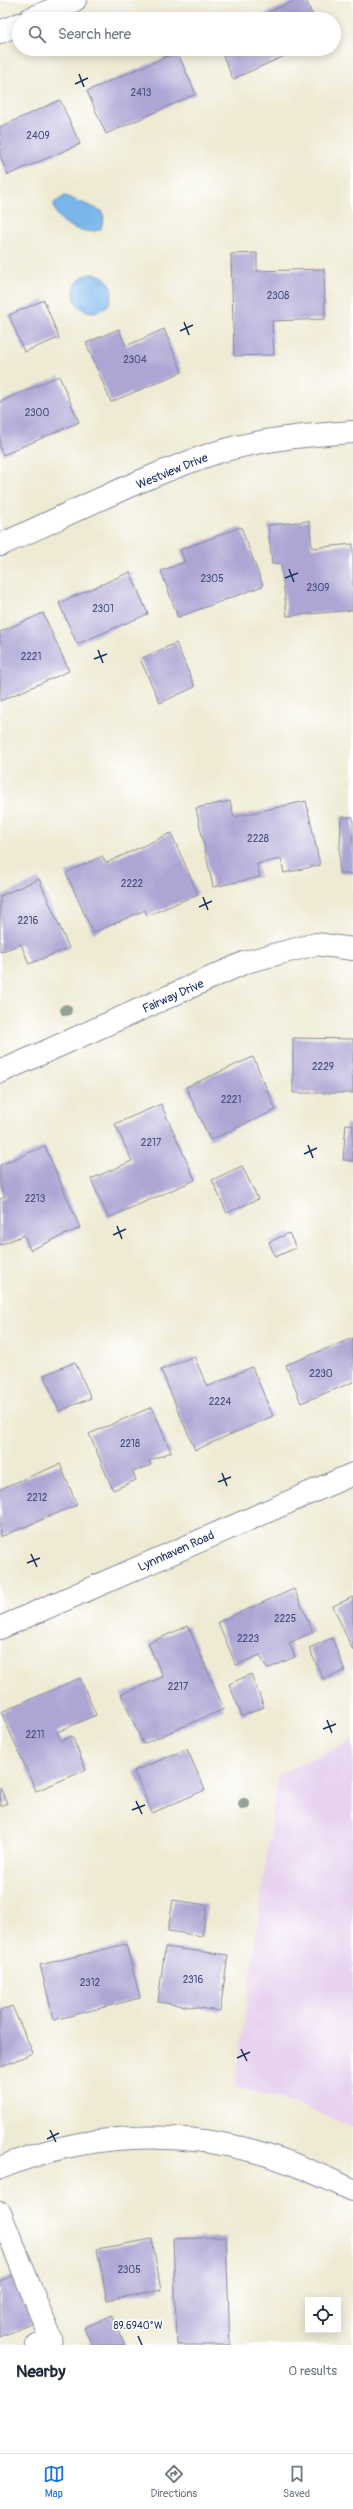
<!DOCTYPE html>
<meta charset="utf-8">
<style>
:root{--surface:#fff;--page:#f2f2f3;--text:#1f2937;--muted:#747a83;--line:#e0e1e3;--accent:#1a73e8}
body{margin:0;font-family:Pangolin,sans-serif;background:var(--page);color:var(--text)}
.controls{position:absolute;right:12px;bottom:12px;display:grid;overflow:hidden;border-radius:0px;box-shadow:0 2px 10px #0003}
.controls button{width:36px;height:36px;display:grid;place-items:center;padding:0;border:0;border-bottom:1px solid var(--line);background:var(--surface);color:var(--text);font:20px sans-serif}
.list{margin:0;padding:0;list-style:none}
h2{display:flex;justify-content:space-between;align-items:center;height:52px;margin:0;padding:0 16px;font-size:17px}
h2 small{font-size:13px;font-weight:400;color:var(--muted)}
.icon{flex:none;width:22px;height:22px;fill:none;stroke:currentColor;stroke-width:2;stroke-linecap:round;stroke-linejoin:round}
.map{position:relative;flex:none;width:353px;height:2345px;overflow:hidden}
.search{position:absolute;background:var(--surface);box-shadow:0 2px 10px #0003;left:12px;right:12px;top:12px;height:44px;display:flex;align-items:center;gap:10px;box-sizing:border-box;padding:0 14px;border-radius:22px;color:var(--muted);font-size:15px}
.sheet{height:108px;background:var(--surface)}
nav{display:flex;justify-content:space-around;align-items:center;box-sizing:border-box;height:56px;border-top:1px solid var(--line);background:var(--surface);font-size:11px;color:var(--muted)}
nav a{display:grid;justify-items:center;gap:2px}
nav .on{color:var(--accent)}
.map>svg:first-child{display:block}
.built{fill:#e7d2ef}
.water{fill:#78b6eb;stroke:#4a72a4}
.building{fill:#ada5d4}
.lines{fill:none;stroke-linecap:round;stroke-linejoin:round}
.minor-casing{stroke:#848c98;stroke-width:24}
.minor{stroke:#fff;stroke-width:22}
.tree{fill:#949f95}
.ticks{fill:none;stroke:#1b2f5e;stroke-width:1.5}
.labels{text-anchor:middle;stroke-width:3.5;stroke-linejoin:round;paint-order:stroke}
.number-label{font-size:10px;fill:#404c7c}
.street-label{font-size:12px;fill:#1b2f5e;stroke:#fff}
.ticks-label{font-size:10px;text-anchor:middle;fill:#1b2f5e;stroke:#fff;stroke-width:3.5;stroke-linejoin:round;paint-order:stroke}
</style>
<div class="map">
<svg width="353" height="2345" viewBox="0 0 353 2345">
<rect width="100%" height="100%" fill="#fff"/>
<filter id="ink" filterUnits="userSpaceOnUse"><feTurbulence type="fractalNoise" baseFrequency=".025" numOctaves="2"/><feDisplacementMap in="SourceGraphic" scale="8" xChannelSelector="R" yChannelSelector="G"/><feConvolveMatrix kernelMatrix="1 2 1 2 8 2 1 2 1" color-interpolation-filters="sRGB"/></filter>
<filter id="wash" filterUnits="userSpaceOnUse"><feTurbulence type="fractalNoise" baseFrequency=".012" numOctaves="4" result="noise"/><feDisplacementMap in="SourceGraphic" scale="16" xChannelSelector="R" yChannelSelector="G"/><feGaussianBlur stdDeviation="0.9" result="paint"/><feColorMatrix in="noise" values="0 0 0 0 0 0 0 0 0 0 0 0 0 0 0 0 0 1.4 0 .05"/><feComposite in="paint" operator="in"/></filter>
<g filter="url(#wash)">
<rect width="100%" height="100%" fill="#eeead3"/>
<path class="built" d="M353,1740V2128L295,2103L235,2087L278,1774Z"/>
<path class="water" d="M65,196L102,211L104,218L101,229C85,237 53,223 54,203Z
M74 293a19 19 0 1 1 38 0a19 19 0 1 1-38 0Z"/>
<g id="blocks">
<path class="building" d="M297,0H306L314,19H253Z
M220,49H300L233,79Z
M177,52L196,94L106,134L87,91Z
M60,100L80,144L8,175L0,156V127Z
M257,253V271L324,269L325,319L272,321L274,355L234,356L231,254Z
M44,300L59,338L24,352L9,315Z
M119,329L126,346L164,329L182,372L111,402L86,343Z
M59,376L79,422L3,455L0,448V402Z
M309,521L312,548L353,544V610L287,616L281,563L272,564L268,525Z
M241,527L263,586L178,617L161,571L185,562L180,550Z
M130,572L148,614L77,644L59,603Z
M43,613L69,671L0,701V632Z
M176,643L195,687L160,703L140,659Z
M230,801L234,817L306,801L320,865L284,873L281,859L257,864L260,877L213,887L196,808Z
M341,817H353V874L339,873Z
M171,833L198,894L147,916L145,910L93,933L66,873L102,856L106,863Z
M39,879L69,948L29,964L21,944L0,952V896Z
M293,1038L353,1039V1093H293Z
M253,1057L276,1110L210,1140L186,1087Z
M161,1104L195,1180L108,1218L91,1179L132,1161L115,1124Z
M346,1124L353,1125V1161L343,1160Z
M45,1146L80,1228L30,1250L24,1235L0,1245V1199L5,1197L0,1187V1165Z
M242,1166L258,1199L227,1213L212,1180Z
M289,1233L296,1248L275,1257L269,1242Z
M353,1338V1382L301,1403L286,1365Z
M194,1356L207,1387L252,1367L273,1416L195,1450L161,1370Z
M75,1362L91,1398L59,1411L44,1375Z
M152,1407L171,1452L149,1461L151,1465L133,1472L136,1480L113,1490L89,1434Z
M60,1464L77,1505L0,1537V1489Z
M294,1589L313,1632L289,1643L295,1657L267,1669L260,1655L236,1665L218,1622Z
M353,1597V1651L333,1606Z
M188,1626L224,1709L143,1744L121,1694L163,1677L148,1643Z
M332,1638L345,1671L323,1679L309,1648Z
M251,1674L264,1707L242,1716L229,1684Z
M80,1678L96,1715L57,1732L61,1741L72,1736L86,1770L36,1791L1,1712Z
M187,1749L205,1790L152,1813L134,1771Z
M0,1787L7,1803L0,1806Z
M173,1900L207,1905L202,1936L168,1931Z
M126,1944L140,1998L54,2020L40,1965Z
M165,1947L228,1955L220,2011L158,2002Z
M12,2006L33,2053L0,2067V2011Z
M226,2237L230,2345H177L173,2239Z
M152,2239L161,2290L107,2300L97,2249Z
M14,2275L34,2323L0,2337V2281Z
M112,2315L125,2345H92L84,2328Z"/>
</g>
</g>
<g filter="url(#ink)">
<use href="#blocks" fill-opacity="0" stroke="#848c98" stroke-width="1"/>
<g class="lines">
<defs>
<path id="minor" d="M30,19L75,0
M0,32L19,24
M0,545C72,513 143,476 218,452C262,439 308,435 353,432
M0,1072L246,962L316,944L353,949
M0,1628L353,1474
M0,2168C81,2134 172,2128 257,2152C290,2161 322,2176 353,2190
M0,2213L51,2339L37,2345"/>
</defs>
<use href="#minor" class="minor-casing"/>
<use href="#minor" class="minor"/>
</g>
<g class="tree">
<circle cx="66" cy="1010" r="6"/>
<circle cx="244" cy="1804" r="6"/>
</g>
</g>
<path class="ticks" d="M79,74L84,87M75,84L88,78M184,322L189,335M180,331L193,325M289,569L294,582M285,578L298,573M98,650L103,663M94,659L107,654M203,897L208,910M199,907L212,901M308,1145L313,1158M304,1154L317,1148M117,1226L122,1239M113,1235L126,1229M222,1473L227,1486M218,1482L231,1477M31,1554L37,1567M27,1563L40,1558M327,1720L332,1733M323,1729L336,1724M136,1801L142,1814M132,1810L145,1805M241,2049L247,2061M237,2058L250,2052M50,2130L56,2142M47,2139L59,2133M138,2336L142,2345"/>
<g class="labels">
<g class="number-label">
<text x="141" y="96">2413</text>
<text x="38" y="139">2409</text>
<text x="278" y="299">2308</text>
<text x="135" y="363">2304</text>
<text x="37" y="416">2300</text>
<text x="212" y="582">2305</text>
<text x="318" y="591">2309</text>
<text x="103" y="612">2301</text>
<text x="31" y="660">2221</text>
<text x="258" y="842">2228</text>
<text x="132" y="887">2222</text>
<text x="28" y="924">2216</text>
<text x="323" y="1070">2229</text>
<text x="231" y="1103">2221</text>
<text x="151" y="1146">2217</text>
<text x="35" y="1202">2213</text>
<text x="321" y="1377">2230</text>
<text x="220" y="1405">2224</text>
<text x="130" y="1447">2218</text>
<text x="37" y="1501">2212</text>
<text x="285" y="1622">2225</text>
<text x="248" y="1642">2223</text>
<text x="178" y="1690">2217</text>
<text x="35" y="1738">2211</text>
<text x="193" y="1983">2316</text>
<text x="90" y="1986">2312</text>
<text x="129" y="2273">2305</text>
</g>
<g class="street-label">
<text transform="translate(172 471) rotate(-22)" y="4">Westview Drive</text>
<text transform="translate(173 996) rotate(-24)" y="4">Fairway Drive</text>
<text transform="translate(176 1551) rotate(-24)" y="4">Lynnhaven Road</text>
</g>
</g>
<g class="ticks-label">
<text x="138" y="2329">89.6940°W</text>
</g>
</svg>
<div class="controls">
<button><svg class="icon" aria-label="locate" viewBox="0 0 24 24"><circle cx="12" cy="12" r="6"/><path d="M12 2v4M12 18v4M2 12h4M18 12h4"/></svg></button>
</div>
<div class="search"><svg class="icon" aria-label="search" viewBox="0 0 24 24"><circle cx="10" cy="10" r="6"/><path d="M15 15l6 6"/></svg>Search here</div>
</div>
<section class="sheet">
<h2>Nearby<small>0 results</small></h2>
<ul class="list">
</ul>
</section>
<nav>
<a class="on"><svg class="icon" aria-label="map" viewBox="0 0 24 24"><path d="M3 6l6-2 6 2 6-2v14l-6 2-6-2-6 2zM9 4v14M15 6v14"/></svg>Map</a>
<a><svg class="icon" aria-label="directions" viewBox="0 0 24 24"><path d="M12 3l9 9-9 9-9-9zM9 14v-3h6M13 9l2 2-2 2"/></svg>Directions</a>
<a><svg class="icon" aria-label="saved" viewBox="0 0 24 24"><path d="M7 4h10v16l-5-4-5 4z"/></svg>Saved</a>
</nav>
